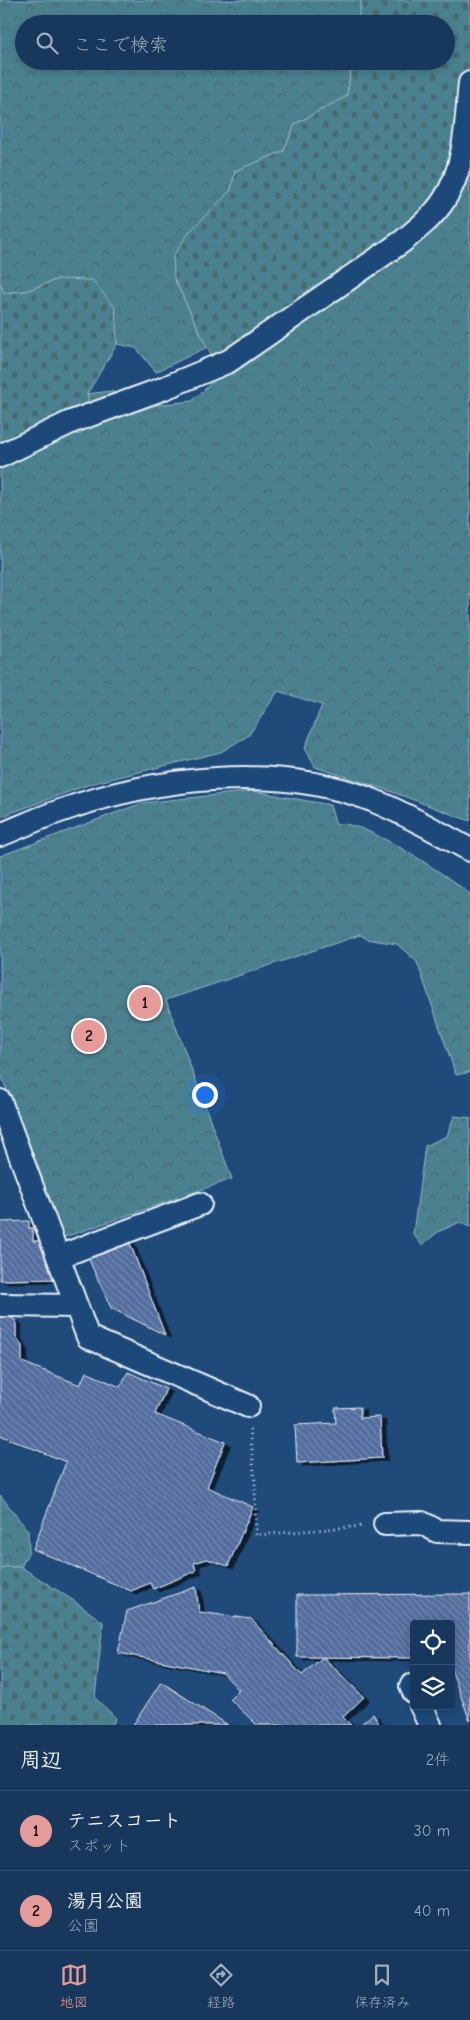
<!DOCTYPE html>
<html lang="ja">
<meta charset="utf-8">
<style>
:root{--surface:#17385c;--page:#203f62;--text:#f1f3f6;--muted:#9eacbb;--line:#365272;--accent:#e69b98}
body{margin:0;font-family:"Comic Neue","Klee One",sans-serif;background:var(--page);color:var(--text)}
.controls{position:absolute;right:15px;bottom:15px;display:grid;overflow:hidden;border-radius:5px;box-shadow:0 2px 8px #0003}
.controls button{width:45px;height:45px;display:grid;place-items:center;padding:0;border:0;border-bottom:1px solid var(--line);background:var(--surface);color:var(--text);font:25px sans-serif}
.you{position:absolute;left:204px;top:1094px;width:18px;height:18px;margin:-12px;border:4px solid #fff;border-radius:50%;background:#1a73e8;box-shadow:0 0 0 8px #1a73e833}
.badge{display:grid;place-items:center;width:32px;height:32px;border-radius:50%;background:var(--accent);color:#111;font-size:16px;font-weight:700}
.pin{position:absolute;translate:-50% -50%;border:2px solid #fff;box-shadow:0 1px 5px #0006}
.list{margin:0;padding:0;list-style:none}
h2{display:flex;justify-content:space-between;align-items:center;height:65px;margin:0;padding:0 20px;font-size:21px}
h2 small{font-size:16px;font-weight:400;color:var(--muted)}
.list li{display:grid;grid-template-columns:32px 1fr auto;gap:15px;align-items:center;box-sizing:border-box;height:80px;padding:0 20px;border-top:1px solid var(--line)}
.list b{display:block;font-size:19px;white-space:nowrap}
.list p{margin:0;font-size:16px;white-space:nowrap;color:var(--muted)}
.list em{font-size:16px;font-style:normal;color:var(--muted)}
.icon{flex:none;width:28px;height:28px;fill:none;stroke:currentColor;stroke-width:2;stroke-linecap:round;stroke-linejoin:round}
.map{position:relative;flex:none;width:470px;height:1725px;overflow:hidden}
.search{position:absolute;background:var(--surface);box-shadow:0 2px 8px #0003;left:15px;right:15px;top:15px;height:55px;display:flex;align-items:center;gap:12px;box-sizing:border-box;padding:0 18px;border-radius:28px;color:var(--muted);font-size:19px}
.sheet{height:225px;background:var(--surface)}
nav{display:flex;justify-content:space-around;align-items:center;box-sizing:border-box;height:70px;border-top:1px solid var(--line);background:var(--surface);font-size:14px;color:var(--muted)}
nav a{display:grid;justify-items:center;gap:2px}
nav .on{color:var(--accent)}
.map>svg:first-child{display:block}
.forest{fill:url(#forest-crowns);stroke:#9ab9c4}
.cemetery{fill:url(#cemetery-stones);stroke:#9ab9c4}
.building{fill:url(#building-back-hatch);stroke:#e8f1f8;filter:url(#shadow)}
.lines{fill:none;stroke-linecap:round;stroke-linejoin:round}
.minor-casing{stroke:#e8f1f8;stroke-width:26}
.path{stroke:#e8f1f8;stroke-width:3;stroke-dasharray:1 4;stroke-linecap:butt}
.minor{stroke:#1f4a7a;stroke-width:22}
</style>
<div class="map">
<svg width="470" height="1725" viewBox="0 0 470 1725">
<defs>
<pattern id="forest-crowns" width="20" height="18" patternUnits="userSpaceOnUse" patternTransform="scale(1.25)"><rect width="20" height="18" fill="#4b818f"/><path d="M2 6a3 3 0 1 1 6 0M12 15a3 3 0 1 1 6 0" fill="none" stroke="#496770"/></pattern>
<pattern id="cemetery-stones" width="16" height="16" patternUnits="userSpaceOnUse" patternTransform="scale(1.25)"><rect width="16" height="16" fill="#4b818f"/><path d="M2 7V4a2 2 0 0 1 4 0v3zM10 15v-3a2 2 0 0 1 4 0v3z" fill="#496770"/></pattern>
<pattern id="building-back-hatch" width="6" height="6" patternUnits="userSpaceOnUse" patternTransform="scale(1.25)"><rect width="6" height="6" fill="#526c9d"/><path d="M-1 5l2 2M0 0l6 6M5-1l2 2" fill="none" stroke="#7389b0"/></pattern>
<filter id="shadow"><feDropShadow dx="5.5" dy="3" stdDeviation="0" flood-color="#0009"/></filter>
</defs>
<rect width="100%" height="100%" fill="#1f4a7a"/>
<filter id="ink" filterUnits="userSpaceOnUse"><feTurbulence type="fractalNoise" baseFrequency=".02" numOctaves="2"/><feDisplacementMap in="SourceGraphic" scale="10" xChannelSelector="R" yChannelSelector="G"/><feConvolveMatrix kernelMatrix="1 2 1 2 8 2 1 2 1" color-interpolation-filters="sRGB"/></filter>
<g filter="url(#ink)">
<path class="forest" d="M0,0H361L358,24H24V61H352L347,96L295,124L284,151L235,171L231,190L190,231L174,278L207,347L156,372L136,348L117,344L115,307L58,279L26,291L4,293L0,283Z
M470,145V821L387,790L315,767L305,748L322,705L278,691L249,735L221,752L90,784L0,817V460L93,418L87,394L111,391L146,406L192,401Z
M253,791L330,805L336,825C360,816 450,878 470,894V1072L456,1075L417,962L397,944L367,939L360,935L166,1000L232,1179L62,1238L0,1072V856L142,803Z
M454,1116L470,1118V1227L460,1222L438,1232L422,1245L413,1234L425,1146L447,1136Z
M0,1495L28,1531L29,1551L21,1567H5L0,1570Z"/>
<path class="cemetery" d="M361,0H470V145L459,188L223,373L207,347L174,278L173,256L190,231L231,190L235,171L284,151L295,124L347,96L352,61H446V24H358Z
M58,279L92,280L115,307L117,344L87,394L93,418L81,434L66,435L0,460V283L4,293L26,291Z
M5,1567H21L74,1601L103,1622L95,1698L116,1718L112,1725H0V1570Z"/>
<path class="building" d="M29,1221V1228H33V1241H43L59,1279L0,1280V1222Z
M128,1238L165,1335L111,1308L85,1251Z
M0,1311L16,1321V1336L22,1346V1362L80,1385L86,1372L120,1387L128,1372L166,1389L155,1414L225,1442L207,1487L253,1507L228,1566L207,1559L194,1563L196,1571L153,1589L150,1583L131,1591L33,1549L66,1462L0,1435Z
M360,1407V1418L380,1417L382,1458L297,1463L295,1425L336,1423L335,1408Z
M196,1587L199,1612L251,1619L302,1675L323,1657L364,1697L343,1717L351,1725H257L230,1699L239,1690L223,1673L118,1653L127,1611Z
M470,1594V1721L451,1669V1624H414V1658L297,1657V1595Z
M161,1682L228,1725H133Z
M373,1714L380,1725H360Z"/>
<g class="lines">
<defs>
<path id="minor" d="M0,456L71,422L162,389L229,361L403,241C417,229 434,216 444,200C466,167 466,121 470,83
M0,835C20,827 39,818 60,811C155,777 276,763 372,800C406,814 438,832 470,850
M0,1101L88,1337L248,1406
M58,1257L200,1204
M0,1305L76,1306
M385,1524L422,1523L437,1531L470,1532
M411,1686L414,1692
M421,1706L430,1725"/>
</defs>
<use href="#minor" class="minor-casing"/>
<path class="path" d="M250,1429L255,1483L256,1535L364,1526"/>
<use href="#minor" class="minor"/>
</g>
</g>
</svg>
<div class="controls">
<button><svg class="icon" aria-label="locate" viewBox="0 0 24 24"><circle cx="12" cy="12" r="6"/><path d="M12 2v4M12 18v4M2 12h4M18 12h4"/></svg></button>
<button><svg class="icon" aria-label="layers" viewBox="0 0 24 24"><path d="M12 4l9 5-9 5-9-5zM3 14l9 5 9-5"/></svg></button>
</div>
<div class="you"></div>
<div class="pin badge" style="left:145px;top:1003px">1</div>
<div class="pin badge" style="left:89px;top:1036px">2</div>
<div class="search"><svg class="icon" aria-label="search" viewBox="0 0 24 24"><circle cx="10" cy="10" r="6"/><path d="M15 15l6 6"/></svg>ここで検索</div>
</div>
<section class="sheet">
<h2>周辺<small>2件</small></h2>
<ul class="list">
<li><span class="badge">1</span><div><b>テニスコート</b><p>スポット</p></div><em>30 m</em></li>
<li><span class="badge">2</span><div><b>湯月公園</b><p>公園</p></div><em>40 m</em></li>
</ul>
</section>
<nav>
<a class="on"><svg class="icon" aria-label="map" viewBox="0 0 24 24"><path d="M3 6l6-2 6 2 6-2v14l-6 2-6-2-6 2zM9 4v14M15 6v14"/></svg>地図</a>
<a><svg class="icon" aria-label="directions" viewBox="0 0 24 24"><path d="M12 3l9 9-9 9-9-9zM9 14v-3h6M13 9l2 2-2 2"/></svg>経路</a>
<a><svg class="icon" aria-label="saved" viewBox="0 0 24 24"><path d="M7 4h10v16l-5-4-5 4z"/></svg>保存済み</a>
</nav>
